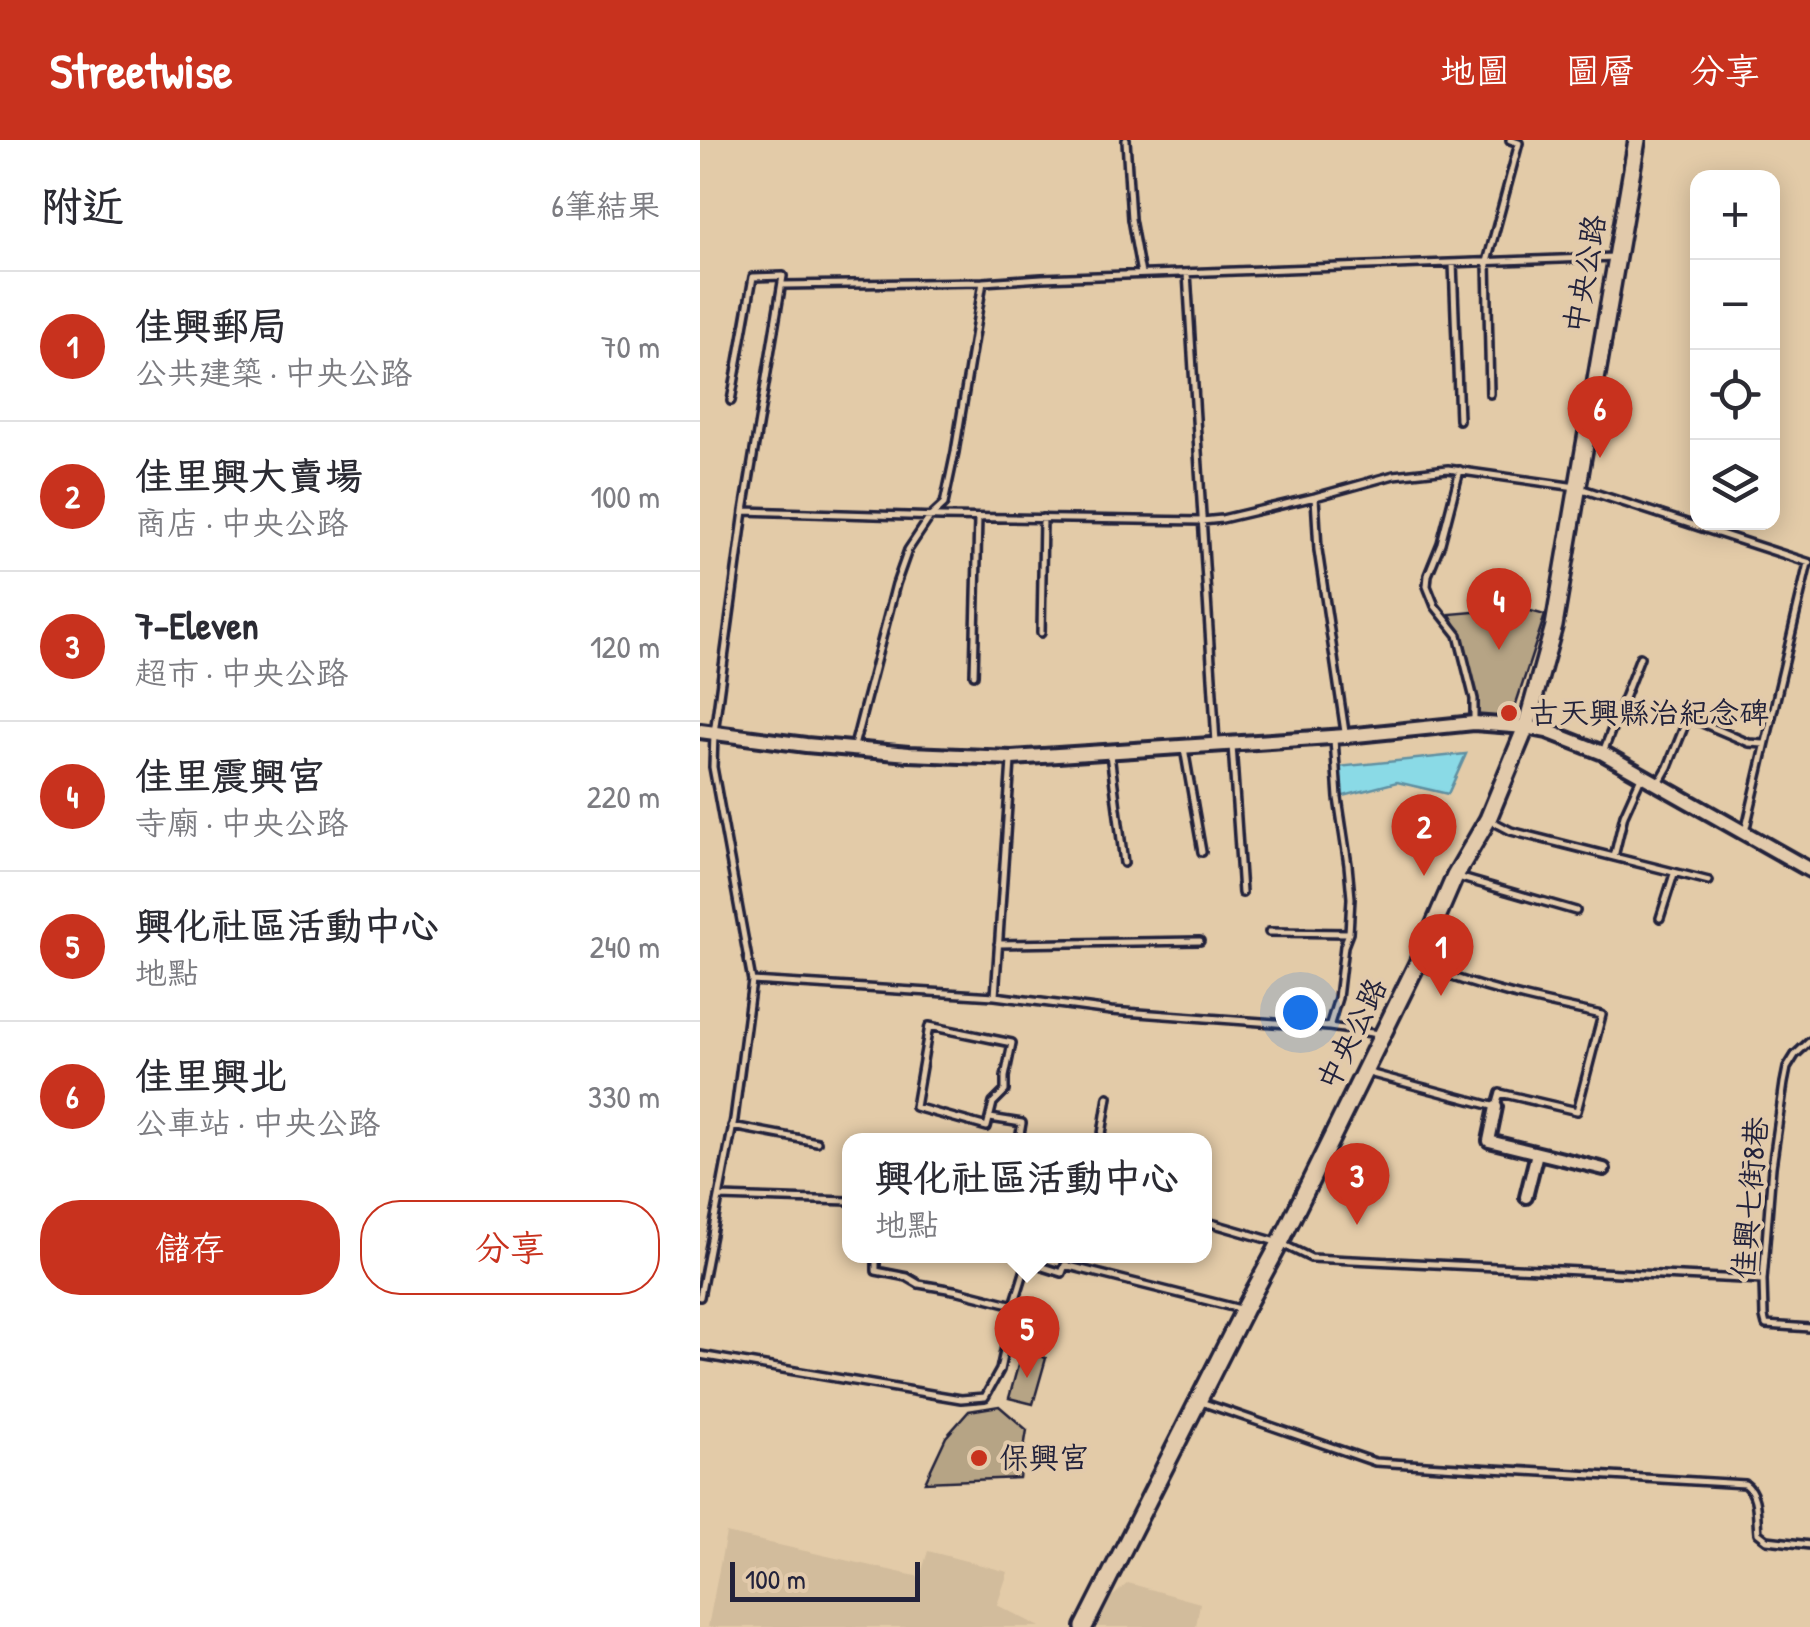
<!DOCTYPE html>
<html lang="zh-TW">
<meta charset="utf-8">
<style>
:root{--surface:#fff;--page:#f2f2f3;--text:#2b2b33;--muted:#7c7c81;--line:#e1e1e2;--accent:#c8321e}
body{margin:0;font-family:"Patrick Hand","LXGW WenKai TC",sans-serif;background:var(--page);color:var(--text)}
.controls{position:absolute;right:30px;top:30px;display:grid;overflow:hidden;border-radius:20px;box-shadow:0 5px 25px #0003}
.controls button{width:90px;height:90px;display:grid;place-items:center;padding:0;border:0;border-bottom:2px solid var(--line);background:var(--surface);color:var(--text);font:50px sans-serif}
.scale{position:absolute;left:30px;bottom:25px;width:190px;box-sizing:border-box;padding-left:10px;border:5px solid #22223b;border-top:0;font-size:28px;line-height:35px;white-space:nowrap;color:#22223b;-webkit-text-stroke:8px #e2caab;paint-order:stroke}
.you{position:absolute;left:600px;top:872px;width:35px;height:35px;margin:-25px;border:8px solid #fff;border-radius:50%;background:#1a73e8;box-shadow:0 0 0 15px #1a73e833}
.badge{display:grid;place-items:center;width:65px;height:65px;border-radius:50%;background:var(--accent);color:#fff;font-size:32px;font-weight:700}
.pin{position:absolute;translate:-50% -82px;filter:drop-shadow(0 2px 5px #0008)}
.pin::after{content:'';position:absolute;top:52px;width:35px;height:30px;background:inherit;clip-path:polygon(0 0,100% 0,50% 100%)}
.popup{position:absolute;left:142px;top:993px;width:370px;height:130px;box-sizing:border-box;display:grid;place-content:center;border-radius:20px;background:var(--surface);filter:drop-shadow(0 2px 8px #0005);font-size:32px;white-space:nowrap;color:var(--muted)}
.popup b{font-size:38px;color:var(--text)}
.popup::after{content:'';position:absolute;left:50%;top:100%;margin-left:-20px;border:20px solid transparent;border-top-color:var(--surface)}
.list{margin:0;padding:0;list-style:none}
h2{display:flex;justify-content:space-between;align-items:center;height:130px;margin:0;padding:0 40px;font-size:42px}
h2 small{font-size:32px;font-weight:400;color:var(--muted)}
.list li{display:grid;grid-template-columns:65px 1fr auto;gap:30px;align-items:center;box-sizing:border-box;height:150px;padding:0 40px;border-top:2px solid var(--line)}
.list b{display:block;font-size:38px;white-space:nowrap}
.list p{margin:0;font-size:32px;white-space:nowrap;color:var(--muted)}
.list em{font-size:32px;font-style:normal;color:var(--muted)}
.actions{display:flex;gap:20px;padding:30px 40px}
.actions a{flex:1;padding:22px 0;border:2px solid var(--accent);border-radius:40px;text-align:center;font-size:35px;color:var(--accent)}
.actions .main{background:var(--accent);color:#fff}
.icon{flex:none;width:55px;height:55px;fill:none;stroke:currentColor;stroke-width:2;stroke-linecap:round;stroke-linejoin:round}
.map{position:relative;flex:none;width:1110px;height:1487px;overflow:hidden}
header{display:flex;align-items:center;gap:60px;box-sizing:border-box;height:140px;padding:0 50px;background:var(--accent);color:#fff}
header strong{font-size:48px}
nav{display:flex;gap:55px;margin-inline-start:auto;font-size:35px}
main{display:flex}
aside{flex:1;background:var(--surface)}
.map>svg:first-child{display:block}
.built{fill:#d2bc9c}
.water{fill:#8adae6;stroke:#6090a2;stroke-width:2.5}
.building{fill:#b6a485;stroke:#22223b;stroke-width:2.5}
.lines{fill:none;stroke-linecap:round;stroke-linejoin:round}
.service-casing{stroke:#22223b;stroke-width:12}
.minor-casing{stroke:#22223b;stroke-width:18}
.tertiary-casing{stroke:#22223b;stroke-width:20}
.primary-casing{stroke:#22223b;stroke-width:22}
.service{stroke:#e2caab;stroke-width:5}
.minor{stroke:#e2caab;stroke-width:10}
.tertiary{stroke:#e2caab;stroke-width:12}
.primary{stroke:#e2caab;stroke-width:15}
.poi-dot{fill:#c8321e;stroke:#e2caab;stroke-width:4}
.labels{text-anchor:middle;stroke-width:8;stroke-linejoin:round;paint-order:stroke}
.street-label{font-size:30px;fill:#22223b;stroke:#e2caab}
.poi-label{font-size:30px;fill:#22223b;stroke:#e2caab;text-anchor:start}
</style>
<header>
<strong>Streetwise</strong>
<nav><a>地圖</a><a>圖層</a><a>分享</a></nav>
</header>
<main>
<aside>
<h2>附近<small>6筆結果</small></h2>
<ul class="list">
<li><span class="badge">1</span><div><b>佳興郵局</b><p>公共建築 · 中央公路</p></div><em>70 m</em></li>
<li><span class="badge">2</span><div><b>佳里興大賣場</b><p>商店 · 中央公路</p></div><em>100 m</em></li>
<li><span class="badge">3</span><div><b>7-Eleven</b><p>超市 · 中央公路</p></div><em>120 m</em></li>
<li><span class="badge">4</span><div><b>佳里震興宮</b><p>寺廟 · 中央公路</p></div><em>220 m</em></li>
<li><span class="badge">5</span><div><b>興化社區活動中心</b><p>地點</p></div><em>240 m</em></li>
<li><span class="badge">6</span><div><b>佳里興北</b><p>公車站 · 中央公路</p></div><em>330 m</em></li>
</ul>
<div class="actions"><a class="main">儲存</a><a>分享</a></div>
</aside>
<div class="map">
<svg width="1110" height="1487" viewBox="0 0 1110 1487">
<rect width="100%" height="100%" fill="#e3cba8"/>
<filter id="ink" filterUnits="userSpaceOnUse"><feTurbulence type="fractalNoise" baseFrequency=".01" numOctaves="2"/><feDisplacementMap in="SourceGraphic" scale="20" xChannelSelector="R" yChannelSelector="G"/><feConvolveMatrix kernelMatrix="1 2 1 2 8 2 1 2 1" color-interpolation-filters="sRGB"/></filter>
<g filter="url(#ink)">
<path class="built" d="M26,1393L220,1437L228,1411L308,1432L297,1465L340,1487H8Z
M428,1443L500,1463L496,1487H377Z"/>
<path class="water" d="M766,614L748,654L697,642L640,657L637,627Z"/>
<path class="building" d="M820,468L845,475L812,576L773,579L774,561L769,528L760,494L750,474Z
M322,1211L346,1218L333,1264L309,1258Z
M299,1266L327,1290L319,1338L225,1342L246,1297L269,1271Z"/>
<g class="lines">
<defs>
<path id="service" d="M426,0L431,79L441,134
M753,123L759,280
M487,133L516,603
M84,145L283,142L342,138L915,117
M790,254L787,122L819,3L810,0
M760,330L741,403L728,435L727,446L735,466L758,495L774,559V581
M615,357L618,410L645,592
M44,371L241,377L502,381L522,379L615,357L694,335L748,329L876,347L1110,423
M341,493L343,378
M274,535L278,378
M532,605L542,753
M154,606L196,444L208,410L230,377L244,364L255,312L283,142
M484,608L502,712
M903,612L940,517
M410,614L424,723
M960,641L968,627L988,577L1049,603L1064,604
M790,680L811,691L1009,741
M1045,692L1108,423
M914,717L924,675L942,635
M758,737L876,771
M960,778L974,734
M569,792L649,793
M298,804L500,801
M52,841L295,856L411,871L629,887L679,894
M295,856L311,621
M229,886L312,903L305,937V951L293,963L287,987L215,967Z
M629,887L638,858L644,806L649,793L651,758L648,725L638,658L634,599
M1110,901L1095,915L1087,928L1084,943L1072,1027L1063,1140L1064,1177L1066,1185L1110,1188
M665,932L796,967L800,953L877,971L902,875C840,862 779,849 720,825
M290,978L322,983L319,1000
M32,986L117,1002
M401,1000L408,957
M20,1057L150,1061
M504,1081L580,1103L611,1118L1063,1140
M176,1116V1131L207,1137L219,1144L259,1151L314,1165
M327,1122L362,1133L365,1125L540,1169
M0,1157L34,979L52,841L13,627L14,593L44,371L83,136L53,137L31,261
M0,1215L261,1259L285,1257L300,1230L314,1165L329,1116
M501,1262L675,1322L1045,1344C1059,1354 1056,1377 1058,1393L1067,1400L1110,1405"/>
<path id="minor" d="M796,967L789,1001L904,1029
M826,1057L837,1013"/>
<path id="tertiary" d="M0,591L106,605L209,614L312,618L646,596L774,583L826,587L847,591L903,613L1110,730"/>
<path id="primary" d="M384,1487L544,1170L580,1103L717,824L755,736L788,679L826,587L854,486L937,0"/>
</defs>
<use href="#service" class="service-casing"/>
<use href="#minor" class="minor-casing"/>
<use href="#tertiary" class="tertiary-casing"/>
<use href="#primary" class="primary-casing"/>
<use href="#service" class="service"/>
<use href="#minor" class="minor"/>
<use href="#tertiary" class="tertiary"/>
<use href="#primary" class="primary"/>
</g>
</g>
<g class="poi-dot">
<circle cx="809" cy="573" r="10"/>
<circle cx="279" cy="1318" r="10"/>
</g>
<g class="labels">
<g class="street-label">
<text transform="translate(885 134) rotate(-80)" y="10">中央公路</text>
<text transform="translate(652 894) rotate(-64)" y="10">中央公路</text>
<text transform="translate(1050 1058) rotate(-85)" y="10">佳興七街8巷</text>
</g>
<g class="poi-label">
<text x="829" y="583">古天興縣治紀念碑</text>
<text x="299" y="1328">保興宮</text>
</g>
</g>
</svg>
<div class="controls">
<button>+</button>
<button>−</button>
<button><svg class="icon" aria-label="locate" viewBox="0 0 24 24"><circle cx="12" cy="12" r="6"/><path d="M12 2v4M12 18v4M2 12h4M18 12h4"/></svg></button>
<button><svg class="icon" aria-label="layers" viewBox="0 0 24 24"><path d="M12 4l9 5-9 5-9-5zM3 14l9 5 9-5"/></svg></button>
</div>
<div class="scale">100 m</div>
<div class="you"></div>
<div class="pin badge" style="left:741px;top:856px">1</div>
<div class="pin badge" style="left:724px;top:736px">2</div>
<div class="pin badge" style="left:657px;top:1085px">3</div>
<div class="pin badge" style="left:799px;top:510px">4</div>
<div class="pin badge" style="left:327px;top:1238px">5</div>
<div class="popup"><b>興化社區活動中心</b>地點</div>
<div class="pin badge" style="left:900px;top:318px">6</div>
</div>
</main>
